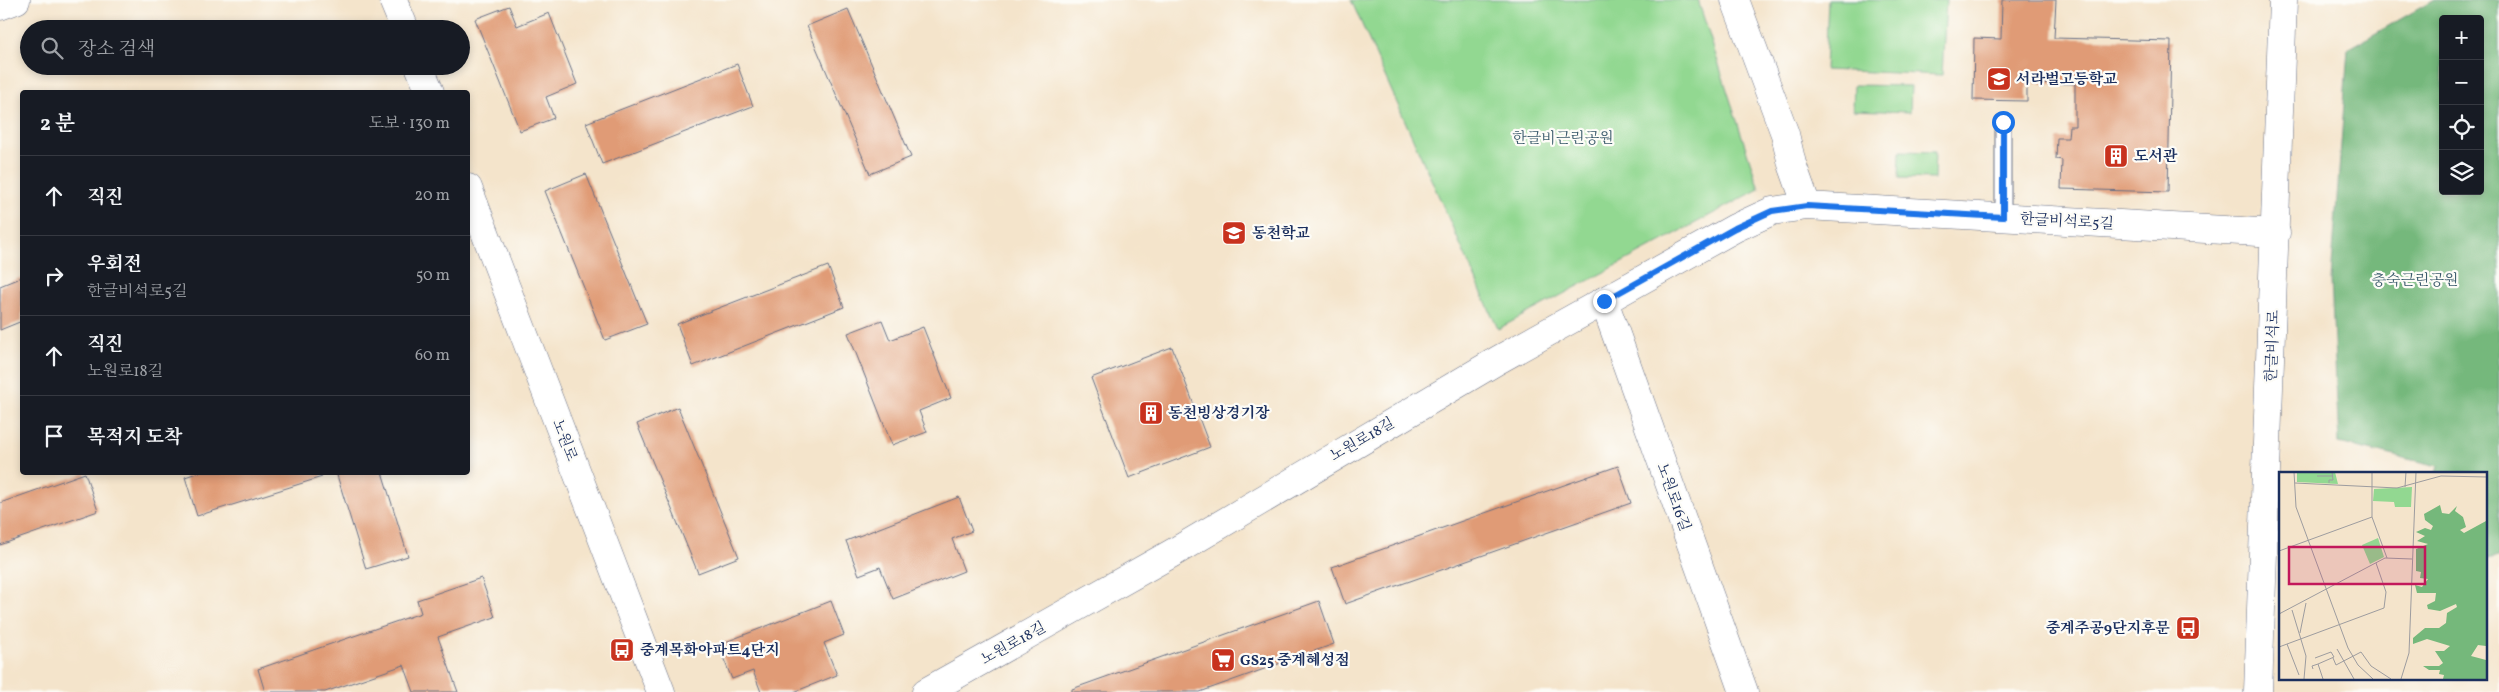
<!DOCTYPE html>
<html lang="ko">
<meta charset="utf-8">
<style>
:root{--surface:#171b24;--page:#242831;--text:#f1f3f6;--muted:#9ea1a6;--line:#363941}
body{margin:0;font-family:Vollkorn,"Noto Serif KR",serif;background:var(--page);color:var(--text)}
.controls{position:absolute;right:15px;top:15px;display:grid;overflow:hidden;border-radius:5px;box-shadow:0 2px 8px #0003}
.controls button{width:45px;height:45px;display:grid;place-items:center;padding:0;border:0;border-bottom:1px solid var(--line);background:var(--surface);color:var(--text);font:25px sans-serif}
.stop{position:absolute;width:15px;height:15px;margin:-11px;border:4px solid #1a73e8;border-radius:50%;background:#fff}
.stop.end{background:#1a73e8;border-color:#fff;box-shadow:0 1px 5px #0008}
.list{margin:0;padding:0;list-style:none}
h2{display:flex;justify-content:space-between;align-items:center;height:65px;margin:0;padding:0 20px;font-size:21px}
h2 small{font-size:16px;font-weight:400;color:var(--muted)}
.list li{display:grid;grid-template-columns:32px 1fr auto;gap:15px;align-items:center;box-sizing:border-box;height:80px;padding:0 20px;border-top:1px solid var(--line)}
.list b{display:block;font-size:19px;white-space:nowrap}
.list p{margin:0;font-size:16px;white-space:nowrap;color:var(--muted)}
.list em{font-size:16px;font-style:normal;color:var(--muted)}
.icon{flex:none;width:28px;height:28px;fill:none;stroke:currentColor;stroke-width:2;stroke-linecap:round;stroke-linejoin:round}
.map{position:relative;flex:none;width:2499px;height:692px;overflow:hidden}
.search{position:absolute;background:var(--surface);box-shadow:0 2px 8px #0003;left:20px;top:20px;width:450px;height:55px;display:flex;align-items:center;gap:12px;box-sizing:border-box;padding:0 18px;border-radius:28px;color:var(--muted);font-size:19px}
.panel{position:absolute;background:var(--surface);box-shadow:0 2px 8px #0003;left:20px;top:90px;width:450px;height:385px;border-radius:5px}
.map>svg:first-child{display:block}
.green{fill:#92d891;stroke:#568478}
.forest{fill:#75b87b;stroke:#48746c;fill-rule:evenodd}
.building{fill:#e09b76}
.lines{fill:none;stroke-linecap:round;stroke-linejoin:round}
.service-casing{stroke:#676e84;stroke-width:17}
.minor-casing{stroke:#676e84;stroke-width:29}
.tertiary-casing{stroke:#676e84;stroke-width:29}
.secondary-casing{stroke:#676e84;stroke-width:29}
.service{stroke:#fff;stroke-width:15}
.minor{stroke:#fff;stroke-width:28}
.tertiary{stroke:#fff;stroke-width:28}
.secondary{stroke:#fff;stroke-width:28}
.route{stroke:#1a73e8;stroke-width:6}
.labels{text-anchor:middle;stroke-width:4.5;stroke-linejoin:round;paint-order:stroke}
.poi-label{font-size:15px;font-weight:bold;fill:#1b2f5e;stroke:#fdfcf7;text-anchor:start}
.park-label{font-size:15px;fill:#39596b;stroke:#fdfcf7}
.street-label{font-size:15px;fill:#1b2f5e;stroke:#fdfcf7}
.inset-road{fill:none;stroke:#9d9c9f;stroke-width:1}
.view{fill:#c2185b;fill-opacity:0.15;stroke:#c2185b;stroke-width:2.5}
.inset-edge{fill:none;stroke:#1b2f5e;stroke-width:2.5}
</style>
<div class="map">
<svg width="2499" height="692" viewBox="0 0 2499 692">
<rect width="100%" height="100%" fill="#fdfcf7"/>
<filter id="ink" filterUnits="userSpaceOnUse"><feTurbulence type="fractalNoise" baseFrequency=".02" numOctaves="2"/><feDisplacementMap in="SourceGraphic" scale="10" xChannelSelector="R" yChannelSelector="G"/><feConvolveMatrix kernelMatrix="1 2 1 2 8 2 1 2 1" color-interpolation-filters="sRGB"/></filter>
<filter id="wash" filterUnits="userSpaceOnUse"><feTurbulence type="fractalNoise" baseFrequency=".0096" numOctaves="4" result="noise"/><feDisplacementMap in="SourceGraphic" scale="20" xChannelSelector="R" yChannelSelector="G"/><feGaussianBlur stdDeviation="1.12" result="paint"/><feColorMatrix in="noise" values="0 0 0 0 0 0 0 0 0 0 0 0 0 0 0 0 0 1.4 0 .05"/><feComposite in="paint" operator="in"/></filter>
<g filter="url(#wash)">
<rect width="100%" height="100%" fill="#f4e4cb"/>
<path class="green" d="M1351,0H1698L1759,189L1498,329Z
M1828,0H1946L1942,75L1825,70Z
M1854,85L1911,86L1910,112L1853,110Z
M1900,151L1935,152L1934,179L1899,178Z"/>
<path class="forest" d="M2434,0H2499V557L2485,559V473H2436L2438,466L2339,443L2331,280L2348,49ZM2443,19H2480V191H2443Z"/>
<g id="blocks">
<path class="building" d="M2002,0H2056L2054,38L2171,41L2168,192L2061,189L2062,160L2056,159L2057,138H2068L2069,126H2075V84L2027,83V101L1973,100L1974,38L2001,39Z
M509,6L517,26L549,13L577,84L546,97L554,118L520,131L475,19Z
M848,9L911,157L870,174L807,26Z
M737,64L753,106L602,164L586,123Z
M586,174L647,324L605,340L545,191Z
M828,266L844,307L693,366L677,324Z
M22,277V321L0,330V286Z
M882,320L890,340L923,327L951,398L919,411L927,432L892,445L848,333Z
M1172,347L1210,447L1129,478L1091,378Z
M678,407L739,557L698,573L637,424Z
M1618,466L1631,503L1345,604L1332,567Z
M200,472H321L322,477L197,516L185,477Z
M336,472H382L408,556L366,569Z
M85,473L98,511L0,545V503Z
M959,497L972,531L952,539L964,571L893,599L880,567L859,575L846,541Z
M481,578L495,617L438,637L458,692H414L404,665L325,692H265L258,669L421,613L417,600Z
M831,601L844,635L824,643L837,675L794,692H761L753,671L732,679L718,645Z
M1319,601L1334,644L1200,692H1072V689Z"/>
</g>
</g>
<g filter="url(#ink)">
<use href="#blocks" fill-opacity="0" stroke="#676e84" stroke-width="1"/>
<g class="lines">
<defs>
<path id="service" d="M2003,122V217"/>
<path id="minor" d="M1604,301L1744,692"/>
<path id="tertiary" d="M1735,0L1785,134L1792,164L1807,206
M0,6L16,0
M926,692L1176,551L1498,360L1735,228L1772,211L1807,206L2276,233"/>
<path id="secondary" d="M393,0L405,29
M419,66L430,92
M468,188L661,692
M2258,692L2283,0"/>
</defs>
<use href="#service" class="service-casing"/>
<use href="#minor" class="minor-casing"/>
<use href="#tertiary" class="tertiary-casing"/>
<use href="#secondary" class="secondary-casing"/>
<use href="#service" class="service"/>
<use href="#minor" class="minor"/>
<use href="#tertiary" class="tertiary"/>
<use href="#secondary" class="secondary"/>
</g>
</g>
<g class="lines" filter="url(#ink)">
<path class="route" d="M1604,301L1735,228L1772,211L1807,206L2003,217V122"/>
</g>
<defs>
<symbol id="school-square" viewBox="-11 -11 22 22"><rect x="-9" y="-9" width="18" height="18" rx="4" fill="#c8321e" stroke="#fdfcf7"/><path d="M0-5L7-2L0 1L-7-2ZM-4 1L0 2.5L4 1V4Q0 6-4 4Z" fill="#fff"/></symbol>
<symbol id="building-square" viewBox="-11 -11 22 22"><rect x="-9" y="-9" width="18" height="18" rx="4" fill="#c8321e" stroke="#fdfcf7"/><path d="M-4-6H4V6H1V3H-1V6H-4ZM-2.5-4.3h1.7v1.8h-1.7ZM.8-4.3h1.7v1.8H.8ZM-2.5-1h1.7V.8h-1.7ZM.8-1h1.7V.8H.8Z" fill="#fff"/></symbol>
<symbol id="bus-square" viewBox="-11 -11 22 22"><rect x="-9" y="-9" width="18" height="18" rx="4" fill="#c8321e" stroke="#fdfcf7"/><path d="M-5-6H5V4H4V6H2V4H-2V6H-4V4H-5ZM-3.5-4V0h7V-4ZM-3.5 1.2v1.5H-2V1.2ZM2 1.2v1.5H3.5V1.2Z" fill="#fff"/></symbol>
<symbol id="supermarket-square" viewBox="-11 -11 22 22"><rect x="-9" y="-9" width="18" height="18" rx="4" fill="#c8321e" stroke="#fdfcf7"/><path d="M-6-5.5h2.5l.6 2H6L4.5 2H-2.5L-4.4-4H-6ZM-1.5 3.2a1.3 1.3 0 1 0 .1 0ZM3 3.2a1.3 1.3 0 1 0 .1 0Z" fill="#fff"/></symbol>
</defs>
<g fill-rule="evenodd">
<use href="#school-square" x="1985" y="65" width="28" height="28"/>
<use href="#building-square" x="2102" y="142" width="28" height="28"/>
<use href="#school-square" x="1220" y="219" width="28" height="28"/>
<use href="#building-square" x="1137" y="399" width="28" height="28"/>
<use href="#bus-square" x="2174" y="614" width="28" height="28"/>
<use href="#bus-square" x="608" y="636" width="28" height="28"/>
<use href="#supermarket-square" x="1209" y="646" width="28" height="28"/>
</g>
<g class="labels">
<g class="poi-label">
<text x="2016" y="84">서라벌고등학교</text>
<text x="2134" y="161">도서관</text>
<text x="1252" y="238">동천학교</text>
<text x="1168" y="418">동천빙상경기장</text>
<text x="2170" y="633" text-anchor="end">중계주공9단지후문</text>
<text x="640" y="655">중계목화아파트4단지</text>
<text x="1240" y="665">GS25 중계혜성점</text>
</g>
<g class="park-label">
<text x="1563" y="143">한글비근린공원</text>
<text x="2415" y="285">충숙근린공원</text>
</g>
<g class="street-label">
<text transform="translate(2067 221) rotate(3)" y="5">한글비석로5길</text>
<text transform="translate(2272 346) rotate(-88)" y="5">한글비석로</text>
<text transform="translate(1362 439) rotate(-30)" y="5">노원로18길</text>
<text transform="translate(565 440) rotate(69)" y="5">노원로</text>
<text transform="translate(1674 497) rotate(70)" y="5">노원로16길</text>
<text transform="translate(1013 643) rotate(-29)" y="5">노원로18길</text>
</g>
</g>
<g transform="translate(2279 472)">
<rect width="208" height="208" fill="#f4e4cb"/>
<path d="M18,0H56L59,12L18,10ZM133,15L132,35H116L115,30L94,29L95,17ZM99,66L105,85L91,92L83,73Z" fill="#92d891"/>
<path d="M161,33L163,41L170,42L178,34L176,39L184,45L187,55L181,58L185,61L207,49V174L199,173L192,184L207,188V207H164L165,203L160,202L161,198H150L144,194H160L164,191L156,179H165L171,174L148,167L134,172V166L146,156H160L167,151L168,141L178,135L177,132L161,139L149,137L148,133L156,129L157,121H138L136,113L143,115L149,107L141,106L142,100L137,99V77L149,72L138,69L146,64L137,60L146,56L152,58L154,54L146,48L145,42Z" fill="#75b87b"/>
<path class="inset-road" d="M15,0L17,35L69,176L79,193L94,207M93,0V45L108,86M38,4H54M16,11L118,16L162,4L208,5M50,11V8H54L53,0M126,15L127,0M0,79L93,45M13,138L27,184L25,207M0,142L106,86L133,87M21,161L27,131M8,172L20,203M0,175L105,136L107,120L97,91M58,177L75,207M36,186L52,180L55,185L39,192M54,186L57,193L82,180L92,194L112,207M34,197L33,194L39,192L44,207M122,207L130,181L137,0"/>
<path class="view" d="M10,75H146V112H10Z"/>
<rect width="208" height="208" class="inset-edge"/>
</g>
</svg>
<div class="controls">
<button>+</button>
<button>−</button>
<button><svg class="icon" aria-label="locate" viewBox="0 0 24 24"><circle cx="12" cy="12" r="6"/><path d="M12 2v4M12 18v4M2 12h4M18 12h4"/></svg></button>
<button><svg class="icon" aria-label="layers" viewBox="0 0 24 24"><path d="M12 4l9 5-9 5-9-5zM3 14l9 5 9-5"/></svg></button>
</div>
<div class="stop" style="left:2003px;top:122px"></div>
<div class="stop end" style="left:1604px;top:301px"></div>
<div class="search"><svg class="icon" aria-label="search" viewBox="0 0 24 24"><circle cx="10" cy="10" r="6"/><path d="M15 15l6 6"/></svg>장소 검색</div>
<section class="panel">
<h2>2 분<small>도보 · 130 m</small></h2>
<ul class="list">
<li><svg class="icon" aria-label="ahead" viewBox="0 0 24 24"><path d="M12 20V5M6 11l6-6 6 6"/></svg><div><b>직진</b></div><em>20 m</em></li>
<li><svg class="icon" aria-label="right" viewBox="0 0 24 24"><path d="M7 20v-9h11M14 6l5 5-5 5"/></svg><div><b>우회전</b><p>한글비석로5길</p></div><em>50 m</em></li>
<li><svg class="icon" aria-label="ahead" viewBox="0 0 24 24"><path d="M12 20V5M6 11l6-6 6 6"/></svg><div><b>직진</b><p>노원로18길</p></div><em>60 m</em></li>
<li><svg class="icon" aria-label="arrive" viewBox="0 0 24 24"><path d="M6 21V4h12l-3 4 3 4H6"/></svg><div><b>목적지 도착</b></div></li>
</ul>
</section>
</div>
